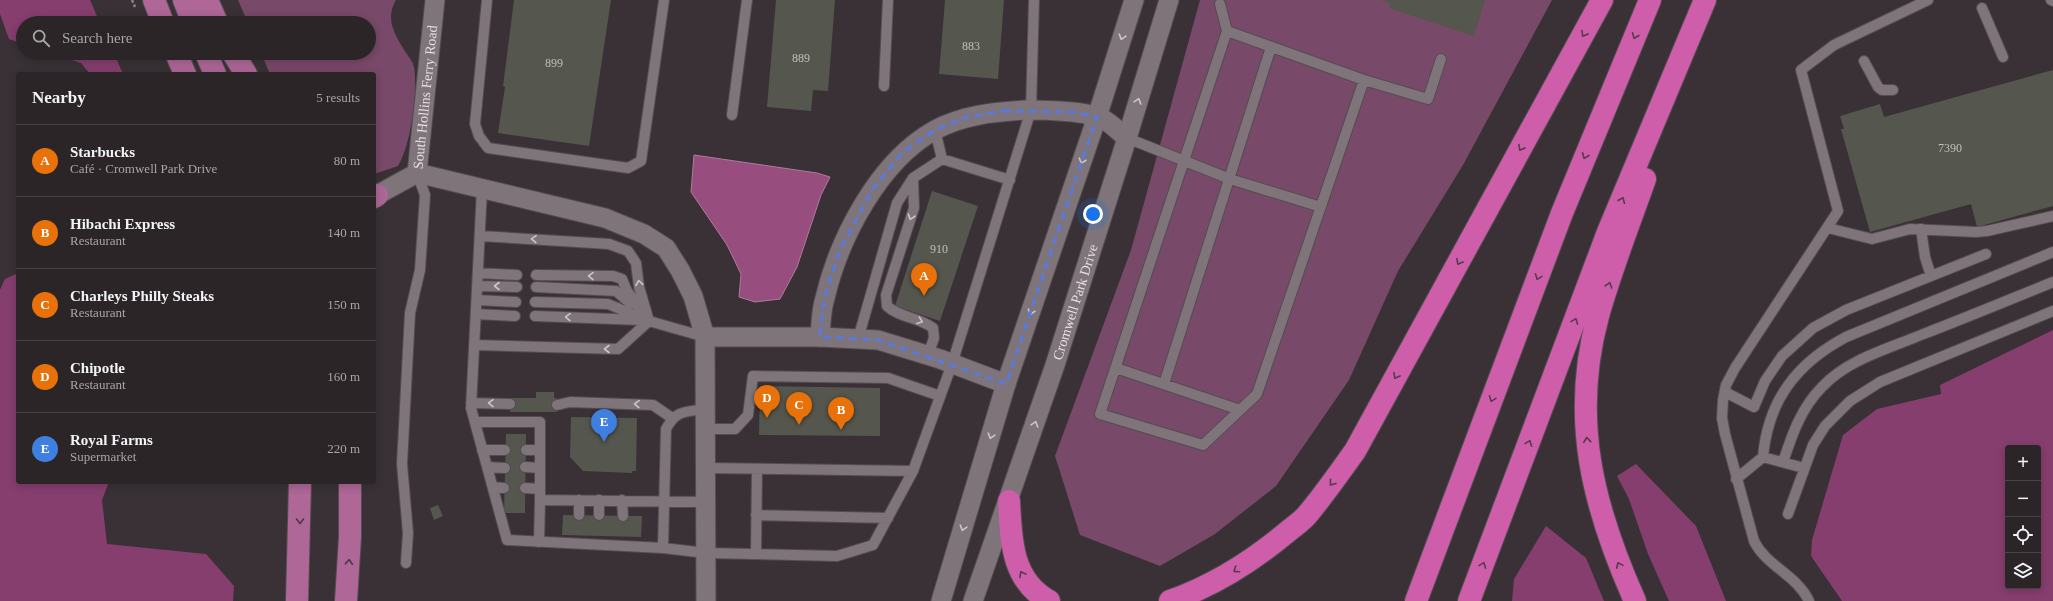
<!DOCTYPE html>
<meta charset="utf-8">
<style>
:root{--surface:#2b2528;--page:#373134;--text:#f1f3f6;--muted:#a6a5a8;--line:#474245;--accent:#d93025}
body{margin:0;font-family:"Times New Roman",serif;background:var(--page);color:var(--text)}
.controls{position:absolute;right:12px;bottom:12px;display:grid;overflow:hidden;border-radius:4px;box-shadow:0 2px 10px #0003}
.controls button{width:36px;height:36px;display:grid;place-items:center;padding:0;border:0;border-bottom:1px solid var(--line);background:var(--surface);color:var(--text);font:20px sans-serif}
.you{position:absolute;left:1093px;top:214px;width:14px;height:14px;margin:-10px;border:3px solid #fff;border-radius:50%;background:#1a73e8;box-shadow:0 0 0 6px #1a73e833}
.badge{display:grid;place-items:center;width:26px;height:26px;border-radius:50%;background:var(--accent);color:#fff;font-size:13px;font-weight:700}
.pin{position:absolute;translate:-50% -33px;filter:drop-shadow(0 1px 2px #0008)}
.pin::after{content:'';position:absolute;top:21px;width:14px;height:12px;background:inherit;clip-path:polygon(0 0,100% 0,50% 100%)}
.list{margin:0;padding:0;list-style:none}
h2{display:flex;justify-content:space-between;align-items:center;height:52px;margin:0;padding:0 16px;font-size:17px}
h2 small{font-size:13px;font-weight:400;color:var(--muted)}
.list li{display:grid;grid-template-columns:26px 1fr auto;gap:12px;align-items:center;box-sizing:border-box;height:72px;padding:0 16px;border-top:1px solid var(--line)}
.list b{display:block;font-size:15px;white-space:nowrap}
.list p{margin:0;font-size:13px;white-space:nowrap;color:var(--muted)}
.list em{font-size:13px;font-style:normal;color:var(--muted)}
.icon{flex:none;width:22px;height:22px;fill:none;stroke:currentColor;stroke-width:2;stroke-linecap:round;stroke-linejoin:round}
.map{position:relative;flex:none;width:2053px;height:601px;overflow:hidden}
.search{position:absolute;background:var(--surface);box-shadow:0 2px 10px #0003;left:16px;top:16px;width:360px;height:44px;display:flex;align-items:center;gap:10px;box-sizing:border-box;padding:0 14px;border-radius:22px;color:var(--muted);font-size:15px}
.panel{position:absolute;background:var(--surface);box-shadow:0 2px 10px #0003;left:16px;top:72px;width:360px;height:412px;border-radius:4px}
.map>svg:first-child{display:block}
.green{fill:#784968}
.forest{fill:#863e6e;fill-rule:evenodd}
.water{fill:#974e7f;stroke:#af7a9d}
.building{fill:#55564d}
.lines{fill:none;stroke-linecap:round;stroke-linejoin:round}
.service-casing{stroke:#534d50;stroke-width:12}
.minor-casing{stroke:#534d50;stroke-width:21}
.primary-casing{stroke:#534d50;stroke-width:24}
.motorway-casing{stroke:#534d50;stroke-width:24}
.path{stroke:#888185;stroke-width:2.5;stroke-dasharray:3 2;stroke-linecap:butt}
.service{stroke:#7e747a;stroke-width:10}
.minor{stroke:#7e747a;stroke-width:19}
.primary{stroke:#ae6797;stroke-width:22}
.motorway{stroke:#ce5eaa;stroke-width:22}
.oneway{stroke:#573a4d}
.oneway2{stroke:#ccc5c9}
.oneway3{stroke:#4b3945}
.marked{fill:none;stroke:#597adb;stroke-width:3;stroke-dasharray:8 5;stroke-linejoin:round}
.labels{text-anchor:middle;stroke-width:4;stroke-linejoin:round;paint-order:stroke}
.number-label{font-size:12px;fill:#c2bebe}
.street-label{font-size:14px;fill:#e6e0e3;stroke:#393136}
</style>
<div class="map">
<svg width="2053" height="601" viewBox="0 0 2053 601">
<rect width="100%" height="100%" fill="#393136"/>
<path class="green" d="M238,0H396C384,20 396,36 406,53C409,57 413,62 414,67C418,91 411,145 398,166L374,174V74H270L261,53H369V23H248Z
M1200,0H1552L1463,165L1398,271L1349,380L1276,486L1215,534L1160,566L1080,535L1055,456L1131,250Z"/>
<path class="forest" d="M0,0H90L100,23H23V44L9,39L0,14Z
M50,53H114L123,74H90L81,63Z
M18,273V482H109L102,500L107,544L206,554L234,586L233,601H0V290L5,279Z
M2053,330V601H1842L1811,556L1812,540L1843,435L1877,409L1941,394L1940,385ZM2008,448H2038V586H2008Z
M1636,464L1696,526L1726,601H1669L1648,554L1629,499L1617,476Z
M1546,526L1586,558L1604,601H1512L1514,579Z"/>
<path class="water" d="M694,155L817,173L830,177L821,195L797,267L780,299L755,302L739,297L741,274L727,245L691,192Z"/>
<path class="building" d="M514,0H611L589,146L498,133L505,87L503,86Z
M776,0H835L828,91L813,90L811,111L767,107Z
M945,0H1004L998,79L939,74Z
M1381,0H1485L1474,36L1389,8L1391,4Z
M2053,70V206L1977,227L1971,204L1870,232L1841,129H1844L1840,116L1880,104L1884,117Z
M932,191L978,206L940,321L895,306Z
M760,386L880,388V436L759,435Z
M536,392H554V398H557V412H510V398H536Z
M571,417L637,418L636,471H632V473L583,471L570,457Z
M506,434H526L525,513H504Z
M438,505L443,516L434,520L430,508Z
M563,515L642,516L641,537L562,535Z"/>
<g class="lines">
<defs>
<path id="service" d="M487,0L475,124L479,136L488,148L628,168L641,161L664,0
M2051,0L2053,1
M1220,4L1227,31L1364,80L1257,394L1203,445L1100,414L1227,31
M1982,8L2003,57
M1864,61L1878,87L1882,90H1893
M1364,80L1428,99L1441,59
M884,86L888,0
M732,115L747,0
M935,130L942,159
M1127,138L1230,179L1321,207
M913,178L914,208L886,295L887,306C900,318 919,317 933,328L934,338L928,355
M482,189L471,408L507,540L663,548L706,553L837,556L873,545L913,471L952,364L1031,110L1034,0
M1828,228L1872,239L1910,229L1976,232L1987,231L2053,216
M1921,229L1925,257L1931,276
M480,236L609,244L628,251L636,263L639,287L649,321
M478,273L517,275
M536,275L613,276L622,279L627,291L644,314
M477,286L517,287
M536,287L616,291L631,304
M477,300L516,302
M535,302L608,304L649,321L705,337
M476,314L515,316
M535,316L641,320
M858,339L897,203L913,178L942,159L1010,180
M474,345L618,349L649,321
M1116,368L1240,410
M1164,384L1271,47
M1725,392L1754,407L1765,381L1782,356L1813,328L1846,310L1986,254
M471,403L510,404
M557,405L570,402L653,405L672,418
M475,422H540V500L706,502
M705,429H735L748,415L753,376L888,378L940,396
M482,450H505
M526,450H540
M1763,457C1768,400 1797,363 1846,337L2053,252
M1783,462C1792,435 1801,408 1822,387C1847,360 1887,349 1921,335C1965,318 2009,300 2053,282
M487,467L505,468
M525,467L540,468
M706,468L913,471
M1736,479L1763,457L1804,468
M493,487L504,488
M525,488L540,489
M579,500V515
M599,500V515
M622,500L623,516
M1788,514L1813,445L1825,426L1850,401L1880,382L2053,311
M756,515L888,518
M539,542L540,500
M663,548L666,429C676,410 685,412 705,409
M756,554L757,469
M406,563L408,533L402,464L410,313L420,270L425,195L417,173
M1809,601C1797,575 1766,566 1754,541L1725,434L1722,418L1723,400L1726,385L1735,368L1838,211L1801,70L1834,45L1928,0"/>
<g id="minor">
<path d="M417,173L605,218L644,234L666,248L680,270L693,296L705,337L706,601"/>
<path id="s1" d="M377,195L417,173L435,0"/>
<path d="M705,337H820L878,340L940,359L1006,384"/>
<path d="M820,337C821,324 821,310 825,298C839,238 879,161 935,130C963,115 994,112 1026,110C1043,110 1089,111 1103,119C1112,124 1119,132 1127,138"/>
<path d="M941,601L1006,384L1097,117L1134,0"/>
<path id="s2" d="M973,601L1055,365L1127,138L1169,0"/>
</g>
<path id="primary" d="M154,0L163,23
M184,0L193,23
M207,0L217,23
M176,53L185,74
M206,53L215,74
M233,53L246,74
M374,197L377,195
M297,601L300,482
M346,601L350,537V482"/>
<path id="motorway" d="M1009,501C1011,539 1011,580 1049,601
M1170,601C1213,586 1251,562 1286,533C1293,527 1301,522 1307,515C1324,495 1339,473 1355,451L1602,0
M1416,601L1562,213L1650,0
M1469,601L1608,232L1705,0
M1635,601C1593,507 1570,419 1598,316C1611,270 1629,224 1645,179"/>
</defs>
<use href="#service" class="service-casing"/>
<use href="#minor" class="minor-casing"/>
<use href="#primary" class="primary-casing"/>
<use href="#motorway" class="motorway-casing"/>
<path class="path" d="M132,0L135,7"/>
<use href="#service" class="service"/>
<use href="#minor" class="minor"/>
<use href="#primary" class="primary"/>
<use href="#motorway" class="motorway"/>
</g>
<defs><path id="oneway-chevron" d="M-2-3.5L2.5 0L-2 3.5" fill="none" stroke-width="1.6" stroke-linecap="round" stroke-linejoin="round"/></defs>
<g class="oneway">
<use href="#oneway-chevron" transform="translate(1584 34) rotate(119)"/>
<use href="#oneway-chevron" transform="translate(1635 36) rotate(113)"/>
<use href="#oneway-chevron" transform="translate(1521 148) rotate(119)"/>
<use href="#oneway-chevron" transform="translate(1585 156) rotate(112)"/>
<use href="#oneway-chevron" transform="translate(1622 200) rotate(-68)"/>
<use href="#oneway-chevron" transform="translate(1459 262) rotate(119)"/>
<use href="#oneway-chevron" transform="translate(1538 277) rotate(111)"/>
<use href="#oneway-chevron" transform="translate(1609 285) rotate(-72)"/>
<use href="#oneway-chevron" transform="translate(1575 321) rotate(-69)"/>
<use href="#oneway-chevron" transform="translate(1396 376) rotate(119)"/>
<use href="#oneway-chevron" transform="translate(1492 399) rotate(111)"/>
<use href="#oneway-chevron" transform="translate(1587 440) rotate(-96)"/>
<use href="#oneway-chevron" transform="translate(1529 443) rotate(-69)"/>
<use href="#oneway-chevron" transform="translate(1332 483) rotate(128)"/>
<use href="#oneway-chevron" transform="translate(1483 565) rotate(-69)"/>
<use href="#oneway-chevron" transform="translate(1619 565) rotate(-114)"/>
<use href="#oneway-chevron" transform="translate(1236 570) rotate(146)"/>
<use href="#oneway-chevron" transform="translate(1022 574) rotate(-118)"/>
</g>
<g class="oneway2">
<use href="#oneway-chevron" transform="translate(1122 37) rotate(107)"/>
<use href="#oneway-chevron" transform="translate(1138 101) rotate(-73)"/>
<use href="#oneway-chevron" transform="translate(1082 161) rotate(109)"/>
<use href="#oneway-chevron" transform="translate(911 217) rotate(108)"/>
<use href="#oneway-chevron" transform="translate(534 239) rotate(-177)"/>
<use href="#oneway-chevron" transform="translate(591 276) rotate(-179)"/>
<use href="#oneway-chevron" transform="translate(639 283) rotate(-99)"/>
<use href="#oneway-chevron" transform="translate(497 286) rotate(-180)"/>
<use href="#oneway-chevron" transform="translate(1031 312) rotate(109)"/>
<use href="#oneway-chevron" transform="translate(568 317) rotate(-178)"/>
<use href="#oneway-chevron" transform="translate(920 321) rotate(20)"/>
<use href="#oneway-chevron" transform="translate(607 349) rotate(180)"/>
<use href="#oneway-chevron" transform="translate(491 403) rotate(-179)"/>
<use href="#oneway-chevron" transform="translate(637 404) rotate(-178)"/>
<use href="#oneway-chevron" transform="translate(1035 424) rotate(-72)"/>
<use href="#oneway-chevron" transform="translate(991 436) rotate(107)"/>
<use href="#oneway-chevron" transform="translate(963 528) rotate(107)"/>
</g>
<g class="oneway3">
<use href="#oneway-chevron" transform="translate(300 521) rotate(90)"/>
<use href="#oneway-chevron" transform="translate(349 562) rotate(-87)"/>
</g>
<path class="marked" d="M1003,111L1073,112L1097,117L1006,384L878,340L820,337L824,299L840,250L872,190L903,152L935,130L967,117Z"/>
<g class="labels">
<g class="number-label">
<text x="971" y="50">883</text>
<text x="801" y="62">889</text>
<text x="554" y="67">899</text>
<text x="1950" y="152">7390</text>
<text x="939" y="253">910</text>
</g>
<g class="street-label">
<text dy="5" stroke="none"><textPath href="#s1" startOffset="122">South Hollins Ferry Road</textPath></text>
<text dy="5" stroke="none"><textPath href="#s2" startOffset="316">Cromwell Park Drive</textPath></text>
</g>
</g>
</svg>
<div class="controls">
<button>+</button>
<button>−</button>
<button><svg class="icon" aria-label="locate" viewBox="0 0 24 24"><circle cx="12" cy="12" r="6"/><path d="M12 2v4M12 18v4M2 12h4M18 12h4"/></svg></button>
<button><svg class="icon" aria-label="layers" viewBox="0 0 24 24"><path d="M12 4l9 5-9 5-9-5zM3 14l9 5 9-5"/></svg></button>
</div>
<div class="you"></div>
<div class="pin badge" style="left:924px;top:296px;background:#e8710a">A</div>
<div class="pin badge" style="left:841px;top:430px;background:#e8710a">B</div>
<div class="pin badge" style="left:799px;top:425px;background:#e8710a">C</div>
<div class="pin badge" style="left:767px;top:418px;background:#e8710a">D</div>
<div class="pin badge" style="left:604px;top:442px;background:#3f7fe0">E</div>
<div class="search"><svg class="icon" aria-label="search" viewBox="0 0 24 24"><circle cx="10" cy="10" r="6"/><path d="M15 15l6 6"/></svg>Search here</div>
<section class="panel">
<h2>Nearby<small>5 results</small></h2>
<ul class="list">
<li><span class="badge" style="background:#e8710a">A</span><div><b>Starbucks</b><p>Café · Cromwell Park Drive</p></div><em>80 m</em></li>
<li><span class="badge" style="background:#e8710a">B</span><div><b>Hibachi Express</b><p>Restaurant</p></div><em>140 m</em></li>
<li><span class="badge" style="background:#e8710a">C</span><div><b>Charleys Philly Steaks</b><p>Restaurant</p></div><em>150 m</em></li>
<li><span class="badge" style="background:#e8710a">D</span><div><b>Chipotle</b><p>Restaurant</p></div><em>160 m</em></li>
<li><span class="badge" style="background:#3f7fe0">E</span><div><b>Royal Farms</b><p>Supermarket</p></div><em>220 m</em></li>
</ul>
</section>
</div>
